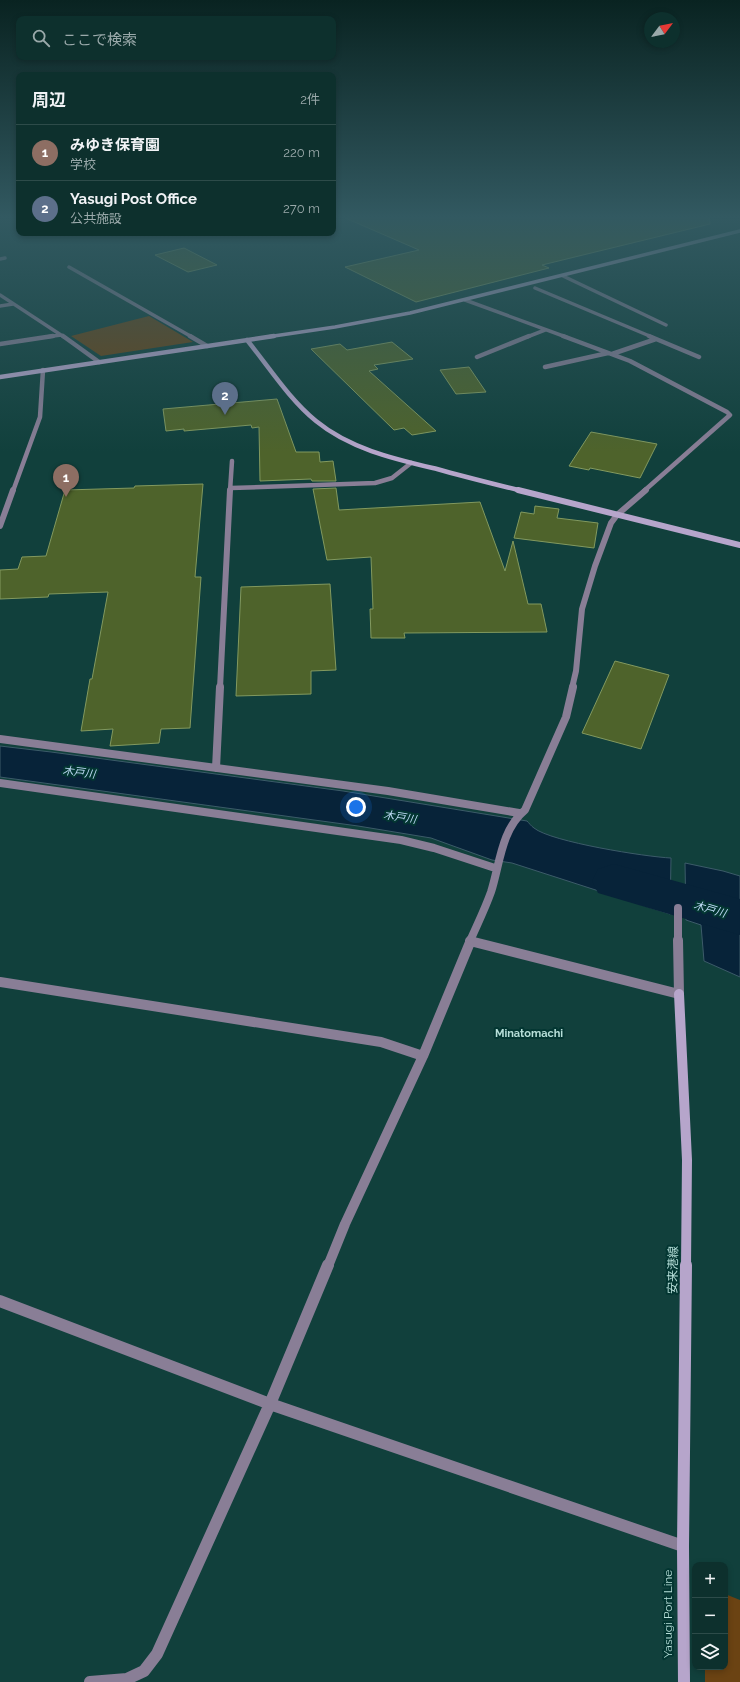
<!DOCTYPE html>
<html lang="ja">
<meta charset="utf-8">
<style>
:root{--surface:#0d302d;--page:#1b3c39;--text:#f1f3f6;--muted:#9aa9aa;--line:#2d4b49;--accent:#f29aac}
body{margin:0;font-family:Raleway,"Noto Sans JP",sans-serif;background:var(--page);color:var(--text)}
.controls{position:absolute;right:12px;bottom:12px;display:grid;overflow:hidden;border-radius:8px;box-shadow:0 2px 6px #0003}
.controls button{width:36px;height:36px;display:grid;place-items:center;padding:0;border:0;border-bottom:1px solid var(--line);background:var(--surface);color:var(--text);font:20px sans-serif}
.compass{position:absolute;left:644px;top:12px;width:36px;height:36px;border-radius:50%;background:var(--surface);box-shadow:0 2px 6px #0003;rotate:58deg}
.you{position:absolute;left:356px;top:807px;width:14px;height:14px;margin:-10px;border:3px solid #fff;border-radius:50%;background:#1a73e8;box-shadow:0 0 0 6px #1a73e833}
.badge{display:grid;place-items:center;width:26px;height:26px;border-radius:50%;background:var(--accent);color:#fff;font-size:13px;font-weight:700}
.pin{position:absolute;translate:-50% -33px;filter:drop-shadow(0 1px 2px #0008)}
.pin::after{content:'';position:absolute;top:21px;width:14px;height:12px;background:inherit;clip-path:polygon(0 0,100% 0,50% 100%)}
.list{margin:0;padding:0;list-style:none}
h2{display:flex;justify-content:space-between;align-items:center;height:52px;margin:0;padding:0 16px;font-size:17px}
h2 small{font-size:13px;font-weight:400;color:var(--muted)}
.list li{display:grid;grid-template-columns:26px 1fr auto;gap:12px;align-items:center;box-sizing:border-box;height:56px;padding:0 16px;border-top:1px solid var(--line)}
.list b{display:block;font-size:15px;white-space:nowrap}
.list p{margin:0;font-size:13px;white-space:nowrap;color:var(--muted)}
.list em{font-size:13px;font-style:normal;color:var(--muted)}
.icon{flex:none;width:22px;height:22px;fill:none;stroke:currentColor;stroke-width:2;stroke-linecap:round;stroke-linejoin:round}
.map{position:relative;flex:none;width:740px;height:1682px;overflow:hidden}
.search{position:absolute;background:var(--surface);box-shadow:0 2px 6px #0003;left:16px;top:16px;width:320px;height:44px;display:flex;align-items:center;gap:10px;box-sizing:border-box;padding:0 14px;border-radius:8px;color:var(--muted);font-size:15px}
.panel{position:absolute;background:var(--surface);box-shadow:0 2px 6px #0003;left:16px;top:72px;width:320px;height:164px;border-radius:8px}
.map>svg:first-child{display:block}
.green{fill:#6b4313}
.water{fill:#072339;stroke:#3c5b69}
.lines{fill:none;stroke-linecap:round;stroke-linejoin:round}
.river{fill:#072339;fill-rule:evenodd}
.building{fill:#4e632b;stroke:#82995f}
.street-far5{stroke:#897e96;stroke-width:3.5}
.street-far4{stroke:#897e96;stroke-width:4.5}
.street-far3{stroke:#897e96;stroke-width:6}
.street-far2{stroke:#897e96;stroke-width:8}
.street-far1{stroke:#897e96;stroke-width:10}
.street{stroke:#897e96;stroke-width:12}
.secondary-far4{stroke:#b6a5cb;stroke-width:3.5}
.secondary-far3{stroke:#b6a5cb;stroke-width:4.5}
.secondary-far2{stroke:#b6a5cb;stroke-width:6}
.secondary-far1{stroke:#b6a5cb;stroke-width:10}
.secondary{stroke:#b6a5cb;stroke-width:12}
.labels{text-anchor:middle;stroke-width:4;stroke-linejoin:round;paint-order:stroke}
.water-label{font-size:11px;font-style:italic;fill:#bedbf5;stroke:#033632}
.neighbourhood-label{font-size:11px;font-weight:bold;fill:#b7dfd9;stroke:#033632}
.near-street-label{font-size:12px;fill:#b7dfd9;stroke:#033632}
</style>
<div class="map">
<svg width="740" height="1682" viewBox="0 0 740 1682">
<rect width="100%" height="100%" fill="#11403c"/>
<path class="green" d="M149,316L193,342L101,356L71,336Z
M725,1594L740,1600V1682H705V1667H725Z"/>
<path class="water" d="M0,746L51,752L343,791L527,821C529,823 531,826 534,828C551,842 647,857 671,858L670,914L512,863L492,860L431,838L358,826L0,777Z
M685,863L723,871L740,876V977L704,961L701,925L686,920Z"/>
<g class="lines">
<path class="river" d="M614,864L740,899V935L598,893L592,881L598,869Z"/>
</g>
<path class="building" d="M343,217H709L710,224L542,265L549,268L416,302L345,267L419,250Z
M184,248L217,265L188,272L155,255Z
M392,342L413,359L374,365L378,369L369,371L436,431L412,435L404,428L394,430L311,349L340,344L347,350Z
M469,367L486,392L456,394L440,370Z
M277,399L296,452H319L320,462L333,461L336,481H312L311,479L260,481L259,427L252,428L251,425L184,431V429L166,431L163,409Z
M591,432L657,444L640,478L590,468L589,470L569,466Z
M203,484L195,577H201L190,728L161,729L159,743L110,746L113,729L81,731L90,679H92L108,592L49,594L48,597L0,599V570L18,569L22,557L46,556L65,490L134,488L135,486Z
M336,488L339,510L480,502L505,571L513,541L528,604H541L547,632L404,633L405,638H371L370,609H373L371,557L327,560L313,489Z
M535,506L559,509L557,518L598,523L594,548L514,538L521,512L534,514Z
M330,584L336,670L311,671V694L236,696L241,587Z
M615,661L669,675L641,749L582,733Z"/>
<g class="lines">
<path class="street-far5" d="M0,259L5,258
M69,267L192,337
M563,276L666,325
M535,288L652,337
M0,295L64,337
M465,300L566,337
M0,306L13,304
M46,337L61,335
M527,337L545,330"/>
<path class="street-far4" d="M63,336L99,362
M190,336L207,346
M563,336L630,361L727,412L730,415L644,491
M649,336L699,357
M0,344L53,336
M612,354L656,339
M477,357L529,336
M545,367L608,353
M231,488L375,483L392,478L411,463
M13,491L40,417L43,370
M230,491L232,461"/>
<path class="street-far3" d="M0,526L13,490
M220,688L230,490
M572,688L576,671L582,609L595,566L611,523L617,515L646,490"/>
<path class="street-far2" d="M0,739L388,791L519,813
M216,768L220,687
M0,783L401,840L434,848L495,868
M678,908V941
M470,941C477,925 485,909 491,892C500,864 501,830 525,810L566,717L573,687"/>
<path class="street-far1" d="M470,941L679,994L678,940
M0,982L381,1042L423,1056
M328,1266L345,1224L423,1056L471,940"/>
<path class="street" d="M0,1301L270,1404L683,1546
M90,1682L127,1679L144,1671L157,1654L270,1404L328,1265"/>
<path class="secondary-far4" d="M267,337L335,327L410,313L740,231"/>
<path class="secondary-far3" d="M247,340C269,367 289,399 316,421C350,449 395,459 437,469C465,477 494,484 522,491
M0,377L274,336"/>
<path class="secondary-far2" d="M518,490L740,545"/>
<path class="secondary-far1" d="M679,994L687,1160L686,1266"/>
<path class="secondary" d="M684,1682L683,1546L686,1265"/>
</g>
<linearGradient id="sky" x2="0" y2="1"><stop stop-color="#092321"/><stop offset="0.48" stop-color="#325961"/><stop offset="1" stop-color="#325961" stop-opacity="0"/></linearGradient>
<rect width="740" height="452" fill="url(#sky)"/>
<g class="labels">
<g class="water-label">
<text transform="translate(79 772) rotate(7)" y="4">木戸川</text>
<text transform="translate(400 817) rotate(9)" y="4">木戸川</text>
<text transform="translate(710 909) rotate(16)" y="4">木戸川</text>
</g>
<g class="neighbourhood-label">
<text x="529" y="1037">Minatomachi</text>
</g>
<g class="near-street-label">
<text transform="translate(673 1270) rotate(-89)" y="4">安来港線</text>
<text transform="translate(668 1614) rotate(-90)" y="4">Yasugi Port Line</text>
</g>
</g>
</svg>
<div class="controls">
<button>+</button>
<button>−</button>
<button><svg class="icon" aria-label="layers" viewBox="0 0 24 24"><path d="M12 4l9 5-9 5-9-5zM3 14l9 5 9-5"/></svg></button>
</div>
<svg class="compass" viewBox="-18 -18 36 36"><path d="M0-13l5 13h-10z" fill="#e53935"/><path d="M0 13l5-13h-10z" fill="#9aa9aa"/></svg>
<div class="you"></div>
<div class="pin badge" style="left:66px;top:497px;background:#8d6e63">1</div>
<div class="pin badge" style="left:225px;top:415px;background:#5c6f8a">2</div>
<div class="search"><svg class="icon" aria-label="search" viewBox="0 0 24 24"><circle cx="10" cy="10" r="6"/><path d="M15 15l6 6"/></svg>ここで検索</div>
<section class="panel">
<h2>周辺<small>2件</small></h2>
<ul class="list">
<li><span class="badge" style="background:#8d6e63">1</span><div><b>みゆき保育園</b><p>学校</p></div><em>220 m</em></li>
<li><span class="badge" style="background:#5c6f8a">2</span><div><b>Yasugi Post Office</b><p>公共施設</p></div><em>270 m</em></li>
</ul>
</section>
</div>
